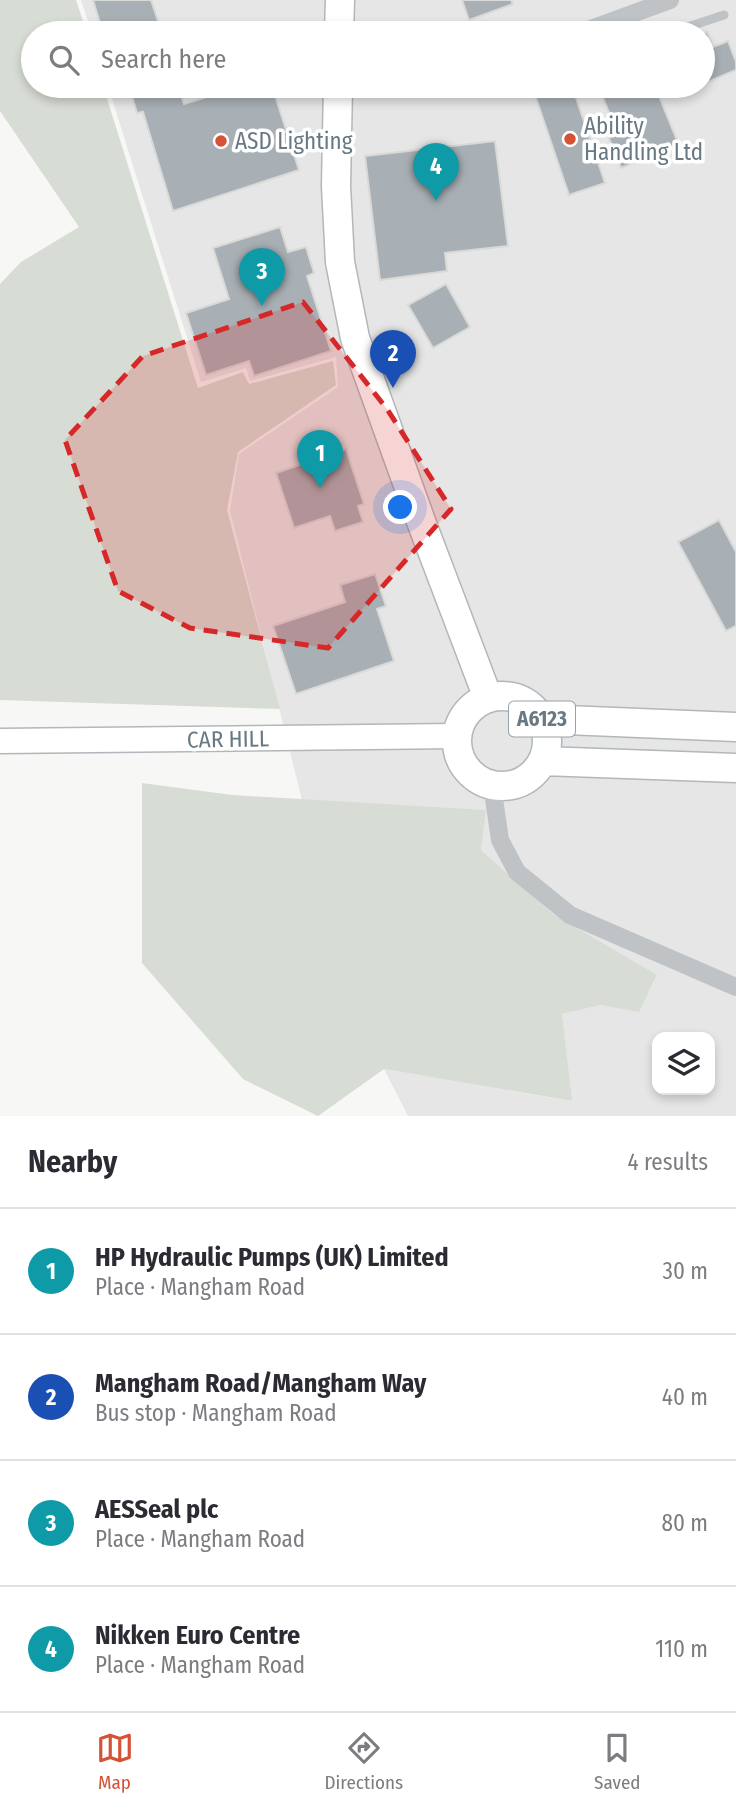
<!DOCTYPE html>
<meta charset="utf-8">
<style>
:root{--surface:#fff;--page:#f2f2f3;--text:#2b2b33;--muted:#7c7c81;--line:#e1e1e2;--accent:#d55236}
body{margin:0;font-family:"Fira Sans Condensed",sans-serif;background:var(--page);color:var(--text)}
.controls{position:absolute;right:21px;bottom:21px;display:grid;overflow:hidden;border-radius:14px;box-shadow:0 4px 10px #0003}
.controls button{width:63px;height:63px;display:grid;place-items:center;padding:0;border:0;border-bottom:2px solid var(--line);background:var(--surface);color:var(--text);font:35px sans-serif}
.you{position:absolute;left:401px;top:508px;width:24px;height:24px;margin:-18px;border:5px solid #fff;border-radius:50%;background:#1a73e8;box-shadow:0 0 0 10px #1a73e833}
.badge{display:grid;place-items:center;width:46px;height:46px;border-radius:50%;background:var(--accent);color:#fff;font-size:23px;font-weight:700}
.pin{position:absolute;translate:-50% -58px;filter:drop-shadow(0 2px 4px #0008)}
.pin::after{content:'';position:absolute;top:37px;width:24px;height:21px;background:inherit;clip-path:polygon(0 0,100% 0,50% 100%)}
.list{margin:0;padding:0;list-style:none}
h2{display:flex;justify-content:space-between;align-items:center;height:91px;margin:0;padding:0 28px;font-size:30px}
h2 small{font-size:23px;font-weight:400;color:var(--muted)}
.list li{display:grid;grid-template-columns:46px 1fr auto;gap:21px;align-items:center;box-sizing:border-box;height:126px;padding:0 28px;border-top:2px solid var(--line)}
.list b{display:block;font-size:26px;white-space:nowrap}
.list p{margin:0;font-size:23px;white-space:nowrap;color:var(--muted)}
.list em{font-size:23px;font-style:normal;color:var(--muted)}
.icon{flex:none;width:38px;height:38px;fill:none;stroke:currentColor;stroke-width:2;stroke-linecap:round;stroke-linejoin:round}
.map{position:relative;flex:none;width:736px;height:1116px;overflow:hidden}
.search{position:absolute;background:var(--surface);box-shadow:0 4px 10px #0003;left:21px;right:21px;top:21px;height:77px;display:flex;align-items:center;gap:18px;box-sizing:border-box;padding:0 24px;border-radius:38px;color:var(--muted);font-size:26px}
.sheet{height:595px;background:var(--surface)}
nav{display:flex;justify-content:space-around;align-items:center;box-sizing:border-box;height:98px;border-top:2px solid var(--line);background:var(--surface);font-size:19px;color:var(--muted)}
nav a{display:grid;justify-items:center;gap:4px}
nav .on{color:var(--accent)}
.map>svg:first-child{display:block}
.built{fill:#e5e6e5;fill-rule:evenodd}
.green{fill:#d7dcd4}
.building{fill:#a9b0b5;stroke:#d9d9d7;stroke-width:2}
.lines{fill:none;stroke-linecap:round;stroke-linejoin:round}
.secondary-casing{stroke:#b1b7bb;stroke-width:27}
.primary-casing{stroke:#b2b7ba;stroke-width:31}
.lane{stroke:#bfc3c6;stroke-width:9}
.street{stroke:#bfc3c6;stroke-width:18}
.secondary{stroke:#fff;stroke-width:24}
.primary{stroke:#fff;stroke-width:28}
.marked{fill:#d62828;fill-opacity:0.2;stroke:#d62828;stroke-width:5;stroke-dasharray:14 9;stroke-linejoin:round}
.poi-dot{fill:#d55236;stroke:#fff;stroke-width:2.5}
.labels{text-anchor:middle;stroke-width:7;stroke-linejoin:round;paint-order:stroke}
.shield{fill:#fff;stroke:#96a1a8;stroke-width:2}
.shield-label{font-size:21px;font-weight:bold;fill:#697983}
.poi-label{font-size:23px;fill:#697983;stroke:#fff;text-anchor:start}
.street-label{font-size:23px;fill:#697983;stroke:#fff}
</style>
<div class="map">
<svg width="736" height="1116" viewBox="0 0 736 1116">
<rect width="100%" height="100%" fill="#f7f7f5"/>
<path class="built" d="M81,0H736V1116H408L384,1069L571,1101L562,1014L601,1005L639,1011L657,976L553,914L481,850L485,810L302,800L230,511L239,454L338,387L336,357L250,381L246,368L201,382L108,86H703V33H92ZM657,1037H710V1090H657Z"/>
<path class="green" d="M0,0H76L87,33H33V86H103L198,388L243,372L249,384L333,361L336,385L238,452L227,510L280,709L0,700V284L21,262L79,227L0,111Z
M142,783L232,795L486,810L481,850L553,914L657,975L639,1012L601,1005L562,1014L572,1101L384,1069L318,1116L243,1079L142,963Z"/>
<path class="building" d="M93,0H151L162,33H103Z
M462,0H511L513,4L469,20Z
M707,32L713,47L728,41L736,62V70L703,84V34Z
M129,86H178L184,104L242,86H272L299,170L173,211L143,112L137,113Z
M562,86H572L605,183L569,195L535,95Z
M598,86H655L679,145L621,168L606,131L615,127Z
M671,86H699L675,96Z
M495,141L508,246L445,253L447,271L380,280L365,156Z
M280,227L288,252L306,247L314,273L307,276L331,351L254,376L249,361L206,375L186,313L229,299L213,248Z
M446,284L470,327L433,348L408,305Z
M346,449L364,504L358,506L363,522L335,531L330,516L294,528L276,473Z
M719,520L736,552V626L726,631L678,542Z
M375,574L386,606L377,609L394,661L296,694L273,626L345,602L340,585Z"/>
<g class="lines">
<defs>
<path id="secondary" d="M0,741L457,736"/>
<path id="primary" d="M339,33L340,0
M338,86L336,186L340,262L355,338L422,524L488,698
M457 741a45 45 0 1 1 90 0a45 45 0 1 1-90 0Z
M542,719L736,727
M543,761L736,768"/>
</defs>
<use href="#secondary" class="secondary-casing"/>
<use href="#primary" class="primary-casing"/>
<path class="lane" d="M669,33L724,15"/>
<path class="street" d="M580,33L670,0
M492,785L500,840L517,872L570,915L736,987"/>
<use href="#secondary" class="secondary"/>
<use href="#primary" class="primary"/>
</g>
<path class="marked" d="M303,302L387,409L451,509L328,648L190,628L118,591L65,440L143,356Z"/>
<g class="poi-dot">
<circle cx="570" cy="139" r="7"/>
<circle cx="221" cy="141" r="7"/>
</g>
<g class="labels">
<rect class="shield" x="509" y="701.5" width="66" height="35" rx="5"/>
<g class="shield-label">
<text x="542" y="726">A6123</text>
</g>
<g class="poi-label">
<text x="584" y="134">Ability<tspan x="584" dy="26">Handling Ltd</tspan></text>
<text x="235" y="149">ASD Lighting</text>
</g>
<g class="street-label">
<text transform="translate(228 739) rotate(-1)" y="8">CAR HILL</text>
</g>
</g>
</svg>
<div class="controls">
<button><svg class="icon" aria-label="layers" viewBox="0 0 24 24"><path d="M12 4l9 5-9 5-9-5zM3 14l9 5 9-5"/></svg></button>
</div>
<div class="you"></div>
<div class="pin badge" style="left:320px;top:488px;background:#0f9aa8">1</div>
<div class="pin badge" style="left:393px;top:388px;background:#1a4fb4">2</div>
<div class="pin badge" style="left:262px;top:306px;background:#0f9aa8">3</div>
<div class="pin badge" style="left:436px;top:201px;background:#0f9aa8">4</div>
<div class="search"><svg class="icon" aria-label="search" viewBox="0 0 24 24"><circle cx="10" cy="10" r="6"/><path d="M15 15l6 6"/></svg>Search here</div>
</div>
<section class="sheet">
<h2>Nearby<small>4 results</small></h2>
<ul class="list">
<li><span class="badge" style="background:#0f9aa8">1</span><div><b>HP Hydraulic Pumps (UK) Limited</b><p>Place · Mangham Road</p></div><em>30 m</em></li>
<li><span class="badge" style="background:#1a4fb4">2</span><div><b>Mangham Road/Mangham Way</b><p>Bus stop · Mangham Road</p></div><em>40 m</em></li>
<li><span class="badge" style="background:#0f9aa8">3</span><div><b>AESSeal plc</b><p>Place · Mangham Road</p></div><em>80 m</em></li>
<li><span class="badge" style="background:#0f9aa8">4</span><div><b>Nikken Euro Centre</b><p>Place · Mangham Road</p></div><em>110 m</em></li>
</ul>
</section>
<nav>
<a class="on"><svg class="icon" aria-label="map" viewBox="0 0 24 24"><path d="M3 6l6-2 6 2 6-2v14l-6 2-6-2-6 2zM9 4v14M15 6v14"/></svg>Map</a>
<a><svg class="icon" aria-label="directions" viewBox="0 0 24 24"><path d="M12 3l9 9-9 9-9-9zM9 14v-3h6M13 9l2 2-2 2"/></svg>Directions</a>
<a><svg class="icon" aria-label="saved" viewBox="0 0 24 24"><path d="M7 4h10v16l-5-4-5 4z"/></svg>Saved</a>
</nav>
